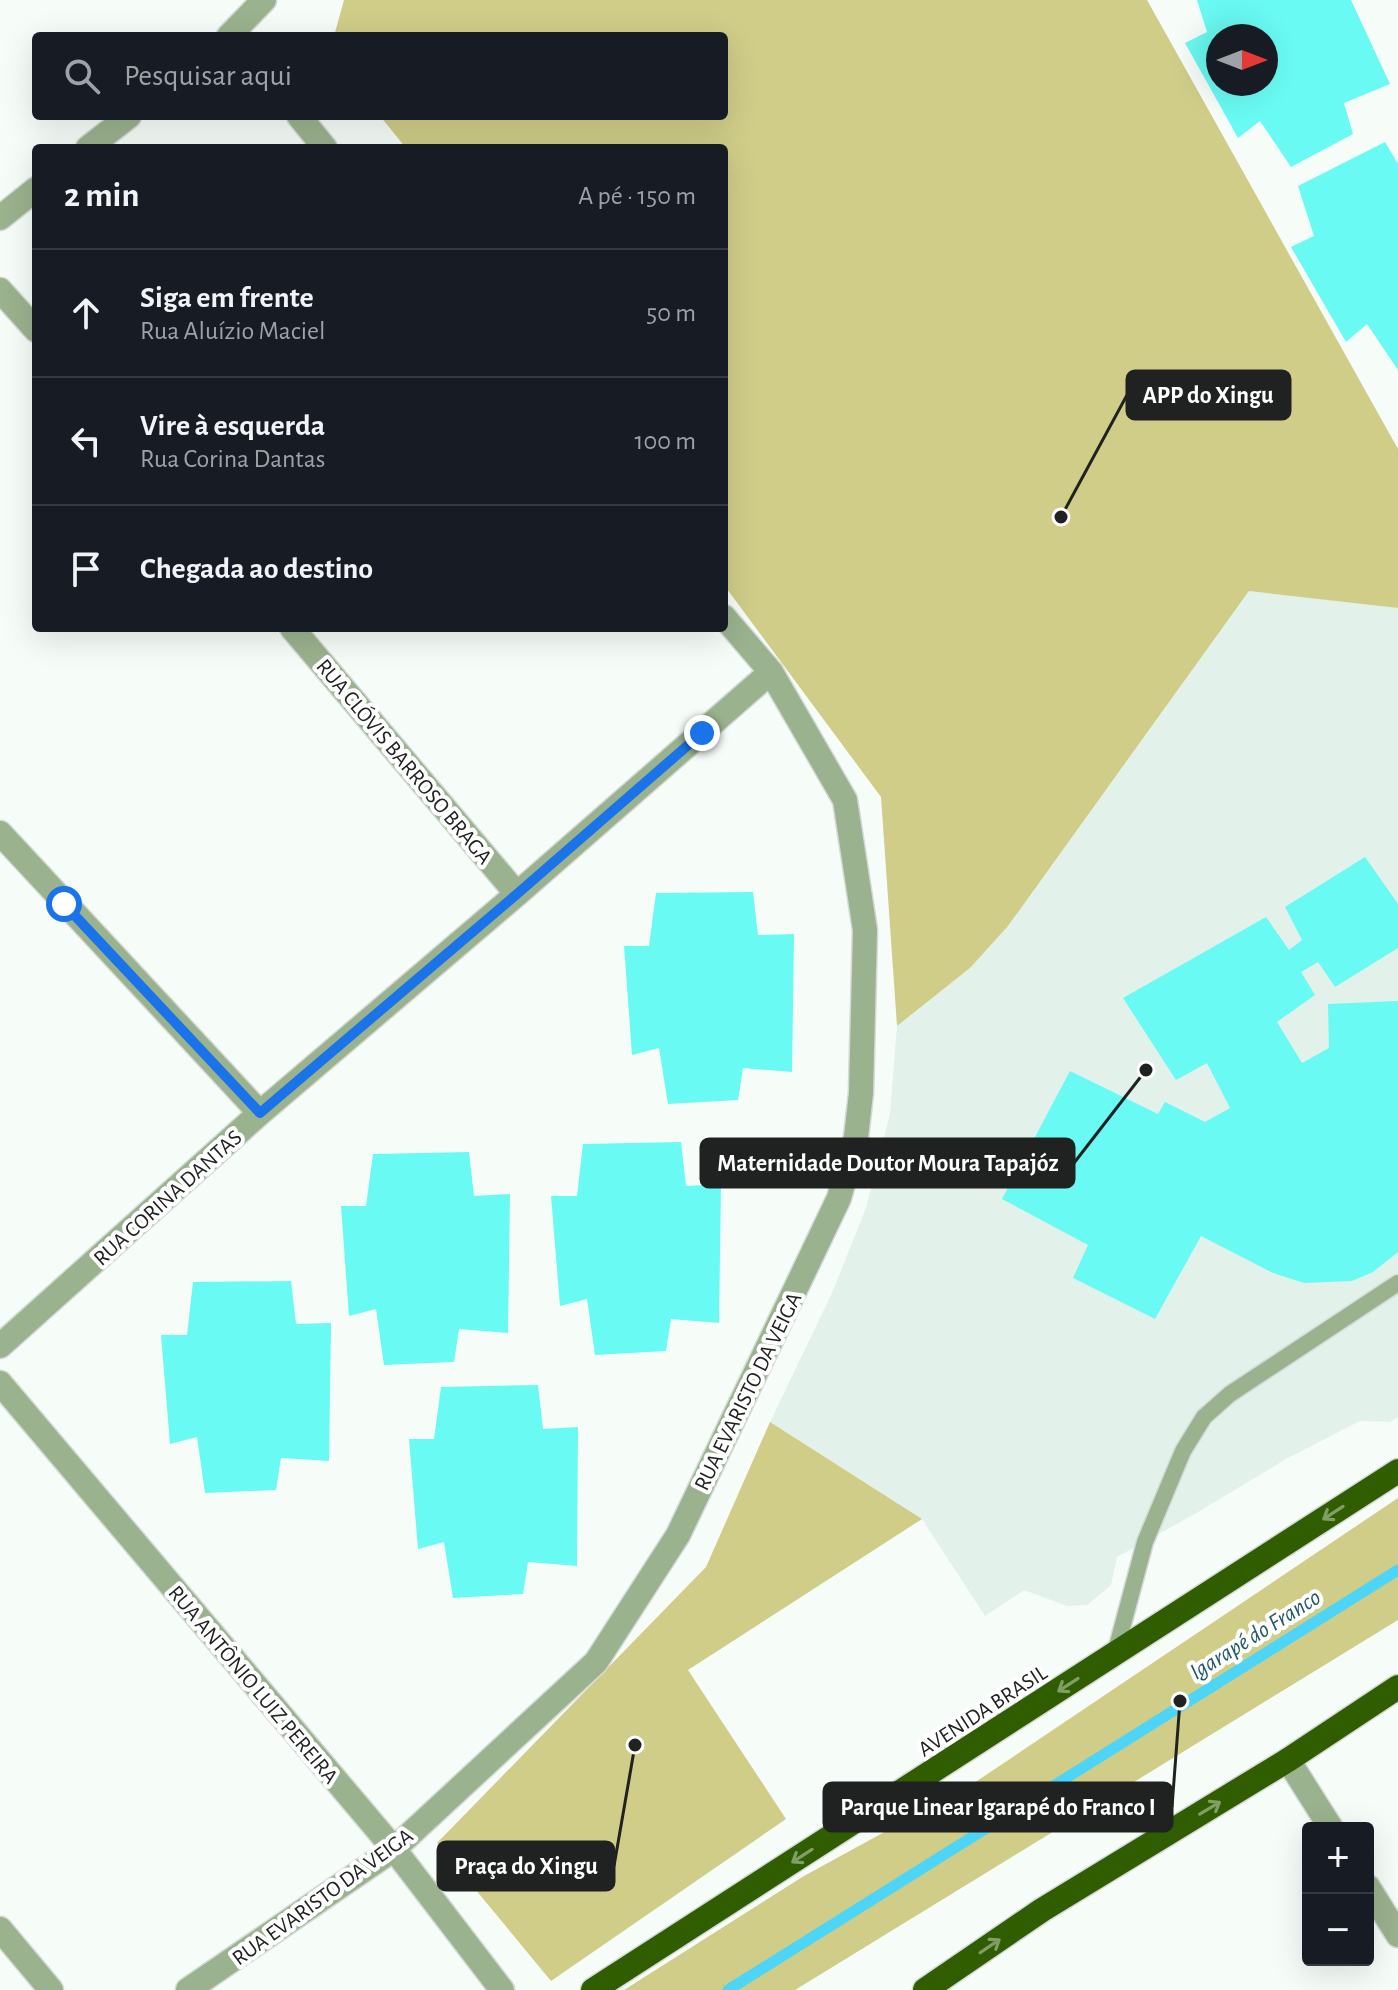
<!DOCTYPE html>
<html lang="pt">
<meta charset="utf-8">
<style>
:root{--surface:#171b24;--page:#242831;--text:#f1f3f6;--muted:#9ea1a6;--line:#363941}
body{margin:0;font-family:"Alegreya Sans",sans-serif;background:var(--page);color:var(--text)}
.controls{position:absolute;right:24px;bottom:24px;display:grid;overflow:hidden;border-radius:8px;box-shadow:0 8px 32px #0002}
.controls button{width:72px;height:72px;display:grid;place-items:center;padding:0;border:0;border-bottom:2px solid var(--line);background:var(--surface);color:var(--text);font:40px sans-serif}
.compass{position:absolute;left:1206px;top:24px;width:72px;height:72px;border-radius:50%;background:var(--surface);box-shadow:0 8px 32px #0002;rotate:90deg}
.stop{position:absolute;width:24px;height:24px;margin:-18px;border:6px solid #1a73e8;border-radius:50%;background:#fff}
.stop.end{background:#1a73e8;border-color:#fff;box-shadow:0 2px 8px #0008}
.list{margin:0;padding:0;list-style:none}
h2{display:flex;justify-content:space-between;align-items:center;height:104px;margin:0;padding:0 32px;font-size:34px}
h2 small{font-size:26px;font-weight:400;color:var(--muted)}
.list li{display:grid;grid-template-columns:52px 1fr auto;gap:24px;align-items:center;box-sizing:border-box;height:128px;padding:0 32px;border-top:2px solid var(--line)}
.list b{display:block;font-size:30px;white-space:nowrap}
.list p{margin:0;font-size:26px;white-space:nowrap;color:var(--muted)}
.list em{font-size:26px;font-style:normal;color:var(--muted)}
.icon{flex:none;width:44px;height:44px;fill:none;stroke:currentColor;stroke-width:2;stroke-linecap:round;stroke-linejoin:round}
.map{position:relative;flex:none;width:1398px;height:1990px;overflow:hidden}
.search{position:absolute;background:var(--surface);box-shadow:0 8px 32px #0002;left:32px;top:32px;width:696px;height:88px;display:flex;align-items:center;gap:20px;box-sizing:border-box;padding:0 28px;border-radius:8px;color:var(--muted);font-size:30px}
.panel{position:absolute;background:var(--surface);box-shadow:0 8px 32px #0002;left:32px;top:144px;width:696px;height:488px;border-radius:8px}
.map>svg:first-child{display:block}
.built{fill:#e2f1e9}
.green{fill:#cfcd88}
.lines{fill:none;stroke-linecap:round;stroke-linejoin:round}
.stream{stroke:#4dd5f8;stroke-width:11}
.building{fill:#69faf3;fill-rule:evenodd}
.lane-casing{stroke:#d4dad6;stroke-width:19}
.street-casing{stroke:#d4dad6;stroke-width:27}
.highway-casing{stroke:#d4dad6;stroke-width:27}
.lane{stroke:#9bb28e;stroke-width:16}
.street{stroke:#9bb28e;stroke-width:24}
.highway{stroke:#2f5d00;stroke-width:24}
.oneway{stroke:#829e66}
.route{stroke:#1a73e8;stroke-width:10}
.labels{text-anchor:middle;stroke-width:8;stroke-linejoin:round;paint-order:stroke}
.street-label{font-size:22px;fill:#202221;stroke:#fff}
.water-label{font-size:24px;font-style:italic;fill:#235a69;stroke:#fff}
.leader{fill:none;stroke:#202221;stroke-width:3}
.callout-dot{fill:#202221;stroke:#fff;stroke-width:3}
.callout{fill:#202221;stroke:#202221;stroke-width:3}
.callout-label{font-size:24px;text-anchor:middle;font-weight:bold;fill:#fff}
</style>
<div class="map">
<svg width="1398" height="1990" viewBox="0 0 1398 1990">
<rect width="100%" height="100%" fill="#f6fdf9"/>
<path class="built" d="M1250,590L1398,608V1417L1390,1422L1360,1421L1286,1459L1193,1515L1117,1557L1111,1585L1087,1605L1067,1606L1024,1590L985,1616L922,1519L770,1422L832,1293L866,1208L890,1114L897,1026L970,968L1008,926Z"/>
<path class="green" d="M344,0H1147L1398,449V608L1249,591L1008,926L970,968L897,1026L881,797L724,585V148H406L380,116H724V36H334Z
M770,1422L922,1519L688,1670L786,1819L551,1981L437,1843L706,1567Z
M1398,1498V1620L795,1990H624L804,1876L974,1783Z"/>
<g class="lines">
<path class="stream" d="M728,1990L1398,1570"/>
</g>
<path class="building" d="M1197,0H1351L1390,84L1344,103L1353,134L1291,167L1260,121L1238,138L1185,43L1207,32ZM1218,36H1266V84H1218Z
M1385,142L1398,164V370L1367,324L1346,342L1291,247L1314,236L1298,186Z
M1365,857L1398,904V948L1335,987L1318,962L1301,972L1315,995L1277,1022L1302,1063L1329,1048L1328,1004L1398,1001V1252L1373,1272L1352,1281L1304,1283L1273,1273L1201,1236L1155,1319L1073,1278L1088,1245L1002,1199L1070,1071L1158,1114L1165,1102L1205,1122L1230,1108L1207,1063L1176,1080L1123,998L1266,917L1289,950L1302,940L1285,907Z
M753,892L758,935L794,934L792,1072L743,1068L738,1100L668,1104L659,1048L632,1055L624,946H649L656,893Z
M681,1142L686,1186L721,1184L719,1323L671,1319L666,1351L595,1355L587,1299L560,1306L551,1196H577L583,1144Z
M469,1152L474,1196L510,1194L508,1333L459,1329L454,1362L384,1365L376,1309L349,1316L341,1206H366L373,1154Z
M291,1281L296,1324L331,1323L329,1461L281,1458L276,1490L205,1493L197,1437L170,1444L161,1335H187L193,1282Z
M538,1385L543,1429L578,1427L577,1566L528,1562L523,1594L453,1598L444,1542L418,1549L409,1439H434L441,1387Z"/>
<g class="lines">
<defs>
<path id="lane" d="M1115,1654L1145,1542L1183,1451L1204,1417L1230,1394L1398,1283"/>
<path id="street" d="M229,36L264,0
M299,116L325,148
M88,148L129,116
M0,218L36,189
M0,290L36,330
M292,628L517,894
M0,833L260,1113
M0,1346L260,1113L517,894L771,672
M0,1383L394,1849L502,1990
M1288,1760L1331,1828
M1368,1887L1398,1935
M0,1929L51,1990
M188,1990L394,1849L596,1662L678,1535L839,1198L856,1137L861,1093L865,930L845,800L771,672L724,617"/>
<path id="highway" d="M593,1990L1398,1471
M925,1990L1042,1910L1288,1760L1398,1687"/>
</defs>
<use href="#lane" class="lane-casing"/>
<use href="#street" class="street-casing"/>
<use href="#highway" class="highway-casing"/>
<use href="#lane" class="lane"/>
<use href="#street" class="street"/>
<use href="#highway" class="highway"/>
</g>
<defs><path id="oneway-shaft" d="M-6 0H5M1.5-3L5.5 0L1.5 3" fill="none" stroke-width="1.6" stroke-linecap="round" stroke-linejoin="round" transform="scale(2)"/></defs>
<g class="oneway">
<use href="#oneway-shaft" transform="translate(1333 1513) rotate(147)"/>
<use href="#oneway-shaft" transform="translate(1068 1685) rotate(147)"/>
<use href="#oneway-shaft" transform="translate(1210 1808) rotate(-31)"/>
<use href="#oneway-shaft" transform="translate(802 1856) rotate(147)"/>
<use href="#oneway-shaft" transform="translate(990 1946) rotate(-34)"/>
</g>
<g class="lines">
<path class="route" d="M64,904L260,1113L517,894L702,733"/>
</g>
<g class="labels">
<g class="street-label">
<text transform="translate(405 761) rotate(50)" y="8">RUA CLÓVIS BARROSO BRAGA</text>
<text transform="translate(167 1197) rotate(-42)" y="8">RUA CORINA DANTAS</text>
<text transform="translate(747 1391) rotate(-64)" y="8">RUA EVARISTO DA VEIGA</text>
<text transform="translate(254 1684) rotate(50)" y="8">RUA ANTÔNIO LUIZ PEREIRA</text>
<text transform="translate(982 1710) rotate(-33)" y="8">AVENIDA BRASIL</text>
<text transform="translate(322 1896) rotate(-36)" y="8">RUA EVARISTO DA VEIGA</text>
</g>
<g class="water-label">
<text transform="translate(1255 1634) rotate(-32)" y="8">Igarapé do Franco</text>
</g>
</g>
<path class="leader" d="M1061 517L1127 395M1146 1070L1074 1163M1180 1701L1172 1807M635 1745L614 1866"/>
<g class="callout-dot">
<circle cx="1061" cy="517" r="8"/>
<circle cx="1146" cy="1070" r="8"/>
<circle cx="1180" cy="1701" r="8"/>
<circle cx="635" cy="1745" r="8"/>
</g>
<g class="callout">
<rect x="1127" y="371" width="163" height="48" rx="8"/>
<rect x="701" y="1139" width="373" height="48" rx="8"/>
<rect x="824" y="1783" width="348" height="48" rx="8"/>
<rect x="438" y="1842" width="176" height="48" rx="8"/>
</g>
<g class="callout-label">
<text x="1208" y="403">APP do Xingu</text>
<text x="888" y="1171">Maternidade Doutor Moura Tapajóz</text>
<text x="998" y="1815">Parque Linear Igarapé do Franco I</text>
<text x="526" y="1874">Praça do Xingu</text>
</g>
</svg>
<div class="controls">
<button>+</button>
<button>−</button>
</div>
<svg class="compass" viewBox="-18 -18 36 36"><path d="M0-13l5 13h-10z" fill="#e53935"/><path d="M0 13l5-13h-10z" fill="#9ea1a6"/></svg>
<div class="stop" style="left:64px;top:904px"></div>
<div class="stop end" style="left:702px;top:733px"></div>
<div class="search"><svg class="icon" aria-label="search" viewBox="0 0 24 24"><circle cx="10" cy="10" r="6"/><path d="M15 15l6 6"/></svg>Pesquisar aqui</div>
<section class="panel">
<h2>2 min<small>A pé · 150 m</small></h2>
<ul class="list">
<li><svg class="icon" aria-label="ahead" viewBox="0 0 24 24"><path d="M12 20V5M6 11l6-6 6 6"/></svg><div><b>Siga em frente</b><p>Rua Aluízio Maciel</p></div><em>50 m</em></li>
<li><svg class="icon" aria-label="left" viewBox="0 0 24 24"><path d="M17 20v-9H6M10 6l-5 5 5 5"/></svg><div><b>Vire à esquerda</b><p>Rua Corina Dantas</p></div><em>100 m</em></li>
<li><svg class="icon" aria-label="arrive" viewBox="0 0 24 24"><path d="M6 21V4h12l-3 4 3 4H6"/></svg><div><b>Chegada ao destino</b></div></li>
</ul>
</section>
</div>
